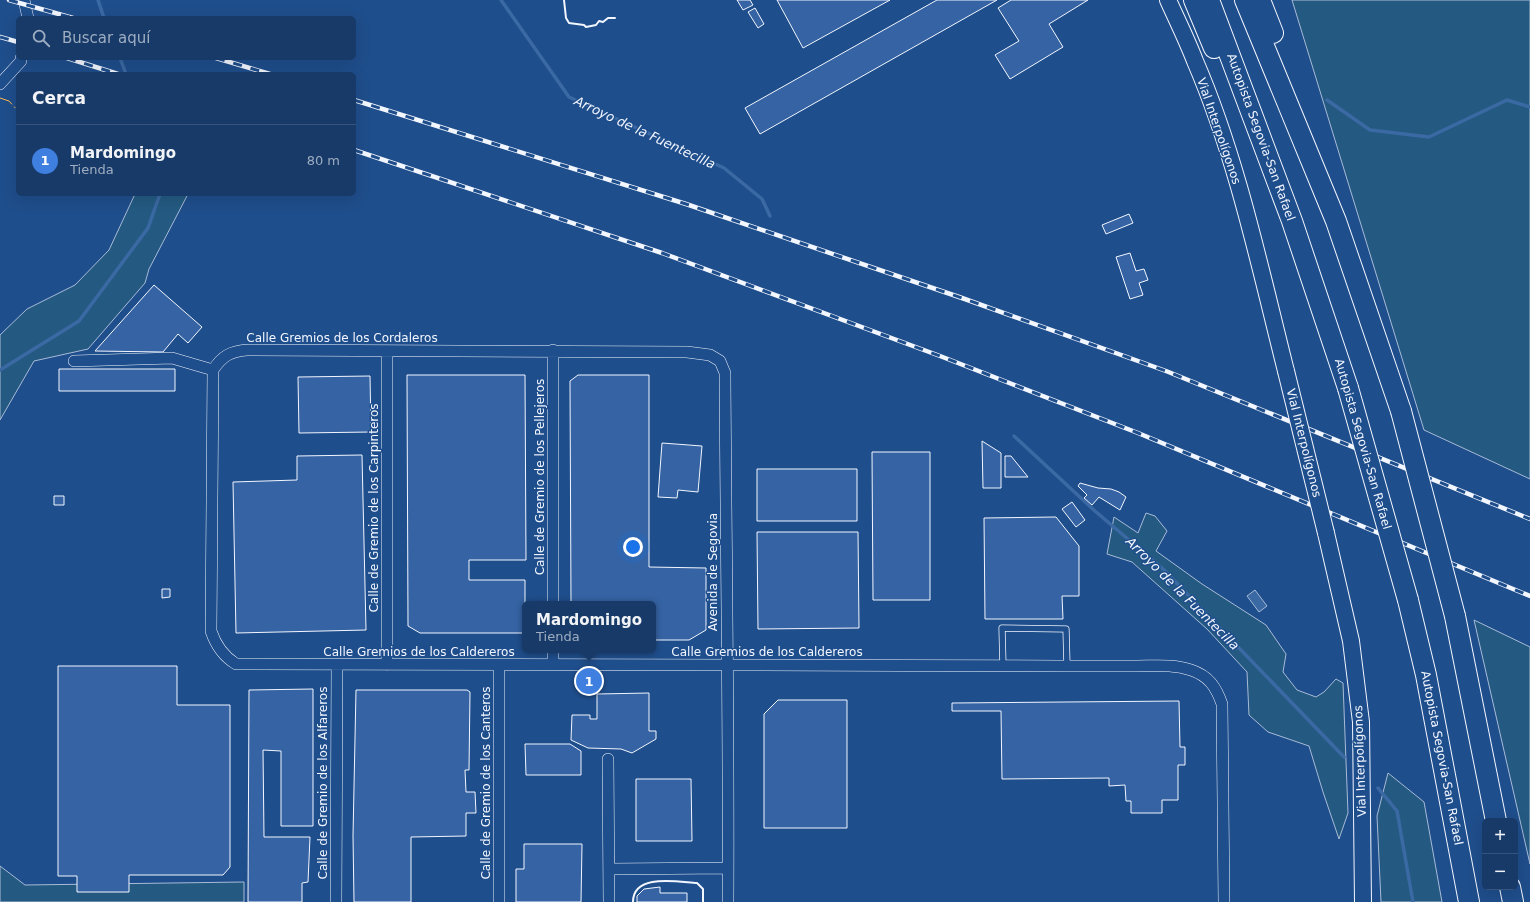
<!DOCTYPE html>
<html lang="es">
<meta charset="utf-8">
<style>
:root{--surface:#173a69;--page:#20416f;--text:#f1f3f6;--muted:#9eadc0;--line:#36547d;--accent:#8abfa5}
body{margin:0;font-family:"DejaVu Sans",sans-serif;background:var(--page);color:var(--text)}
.controls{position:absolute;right:12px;bottom:12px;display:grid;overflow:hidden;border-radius:6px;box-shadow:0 4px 16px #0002}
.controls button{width:36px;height:36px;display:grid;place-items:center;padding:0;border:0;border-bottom:1px solid var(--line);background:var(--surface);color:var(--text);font:20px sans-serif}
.you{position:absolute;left:633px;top:547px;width:14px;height:14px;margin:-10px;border:3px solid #fff;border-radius:50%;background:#1a73e8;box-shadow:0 0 0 6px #1a73e833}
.badge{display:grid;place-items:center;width:26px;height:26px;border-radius:50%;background:var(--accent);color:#fff;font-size:13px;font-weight:700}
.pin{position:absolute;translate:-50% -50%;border:2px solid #fff;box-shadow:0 1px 4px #0006}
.popup{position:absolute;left:522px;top:601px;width:134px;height:52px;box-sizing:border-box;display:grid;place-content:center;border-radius:6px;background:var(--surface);filter:drop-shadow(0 1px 3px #0005);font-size:13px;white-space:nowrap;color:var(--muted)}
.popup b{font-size:15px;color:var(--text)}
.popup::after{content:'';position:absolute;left:50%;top:100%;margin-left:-8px;border:8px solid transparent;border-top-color:var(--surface)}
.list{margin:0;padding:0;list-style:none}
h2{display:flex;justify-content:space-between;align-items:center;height:52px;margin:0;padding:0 16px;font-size:17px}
h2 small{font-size:13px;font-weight:400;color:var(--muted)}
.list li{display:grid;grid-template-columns:26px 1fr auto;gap:12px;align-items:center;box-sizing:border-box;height:72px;padding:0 16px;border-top:1px solid var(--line)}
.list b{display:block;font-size:15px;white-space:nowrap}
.list p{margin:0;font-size:13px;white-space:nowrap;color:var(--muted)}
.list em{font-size:13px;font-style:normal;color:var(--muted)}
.icon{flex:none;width:22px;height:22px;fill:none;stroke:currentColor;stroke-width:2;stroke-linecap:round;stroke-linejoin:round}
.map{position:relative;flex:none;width:1530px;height:902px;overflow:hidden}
.search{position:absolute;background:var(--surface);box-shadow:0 4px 16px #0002;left:16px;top:16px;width:340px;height:44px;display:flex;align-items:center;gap:10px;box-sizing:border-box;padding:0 14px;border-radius:6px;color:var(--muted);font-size:15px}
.panel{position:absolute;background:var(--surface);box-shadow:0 4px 16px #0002;left:16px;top:72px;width:340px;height:124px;border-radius:6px}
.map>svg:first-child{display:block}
.green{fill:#245a82;stroke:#a8bbd7}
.water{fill:#3b69a3;stroke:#a8bbd7}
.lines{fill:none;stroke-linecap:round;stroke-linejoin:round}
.stream{stroke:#3b69a3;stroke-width:3.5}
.building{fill:#3563a3;stroke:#f2f6ff}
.service-casing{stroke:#f2f6ff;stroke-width:7}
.minor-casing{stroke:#f2f6ff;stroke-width:12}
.secondary-casing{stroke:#f2f6ff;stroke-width:18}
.motorway-casing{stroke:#f2f6ff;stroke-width:22}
.service{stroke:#1f4e8c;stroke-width:5.5}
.minor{stroke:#1f4e8c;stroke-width:11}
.secondary{stroke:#1f4e8c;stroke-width:16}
.motorway{stroke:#1f4e8c;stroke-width:20}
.rail-casing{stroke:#f2f6ff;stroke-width:4.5}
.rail{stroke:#1f4e8c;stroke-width:3;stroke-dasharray:9;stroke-linecap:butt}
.secondary-bridge-casing{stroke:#f2f6ff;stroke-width:18;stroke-linecap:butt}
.motorway-bridge-casing{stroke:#f2f6ff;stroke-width:22;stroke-linecap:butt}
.secondary-bridge{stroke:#1f4e8c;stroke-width:16}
.motorway-bridge{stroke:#1f4e8c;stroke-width:20}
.wall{stroke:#f2f6ff;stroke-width:2}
.power{stroke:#ffb74d;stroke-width:1;stroke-dasharray:14 3 2 3;stroke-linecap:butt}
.labels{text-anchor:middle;stroke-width:3;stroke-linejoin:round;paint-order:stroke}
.street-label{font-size:12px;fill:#f2f6ff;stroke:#1f4e8c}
.water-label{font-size:13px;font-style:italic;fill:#f2f6ff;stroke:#1f4e8c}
</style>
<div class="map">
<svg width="1530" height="902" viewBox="0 0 1530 902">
<rect width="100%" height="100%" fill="#1f4e8c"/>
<path class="green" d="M1292,0H1530V479L1424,430Z
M135,194H188L149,269L145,283L88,349L34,361L0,420V335L27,309L75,285L109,250Z
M1146,513L1155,516L1167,531L1156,551L1202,584L1266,625L1286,654L1283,672L1297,690L1316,697L1324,692L1336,679L1343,683L1348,813L1339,839L1323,792L1309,746L1268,732L1249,715L1247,672L1207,629L1132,562L1107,554L1114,517L1138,533Z
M1474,620L1530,647V864Z
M1388,773L1424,802L1442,902H1381L1377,816Z
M0,866L25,885L244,882V902H0Z"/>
<path class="water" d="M1255,590L1267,606L1259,612L1247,596Z"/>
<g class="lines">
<path class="stream" d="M98,0L104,18
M501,0L569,97L724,168L762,199L770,216
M120,58L126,74
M1327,100L1370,130L1429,137L1507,100L1530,107
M0,370L79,321L148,228L160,194
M1014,436L1095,511L1163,569L1344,757
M1378,788L1397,811L1413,902"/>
</g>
<path class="building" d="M737,0H750L753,5L743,10Z
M777,0H890L803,48Z
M937,0H997L760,134L745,108Z
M1011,0H1088L1049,24L1063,47L1010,79L995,55L1019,41L998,8Z
M755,8L764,24L758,28L748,12Z
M1129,214L1133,223L1106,234L1102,225Z
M1130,253L1136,271L1144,269L1148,280L1139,283L1143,295L1130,299L1116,257Z
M154,285L202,327L188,343L178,334L163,352L95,351Z
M59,369H175V391H59Z
M407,375H525L526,560H469V580H525V633H420L408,626Z
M578,375H649V567L706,568V630L689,640H653V604H571L570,381Z
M370,376L371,432L299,433L298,377Z
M982,441L1001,453V488H983Z
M662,443L702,446L698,492L678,490L677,498L658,497Z
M872,452H930V600H873Z
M362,455L366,630L236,633L233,482L297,480V456Z
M1005,456H1011L1028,477H1005Z
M757,469H857V521H757Z
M1080,483L1098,488L1111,489L1119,492L1126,497L1120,510L1099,497L1092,505L1084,498L1087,495L1078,486Z
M54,496H64V505H54Z
M1072,502L1085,520L1076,527L1062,509Z
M1056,517L1079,546V596H1062L1063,619H985L984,518Z
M757,532H858L859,628L758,629Z
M162,589H170V597L162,598Z
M58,666H177V705H230V867L223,875H129V892H77V876H58Z
M313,689V826H281V751L263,750L264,837H310L308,882L302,883V902H248L249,690Z
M356,690H467L470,692L469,770H465L466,792H475L476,813H466V836L411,837V902H354L353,836Z
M649,693V731H656V739L632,753L621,749L588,748L571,740L572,715H590V719H597V694Z
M778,700H847V828H764V714Z
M1179,701L1180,747H1185V765H1178V800H1162V813H1131V801H1126L1125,785L1109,786V778L1002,779L1001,711H952V703Z
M525,744H570L581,751V775H526Z
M636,779H691L692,841H636Z
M524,844H582L581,902H516V869H524Z
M660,887V893H687V902H637V896L644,889Z"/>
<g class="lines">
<defs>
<path id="service" d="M1003,666L1002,628L1066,629L1067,666"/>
<path id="minor" d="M24,0L28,18
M0,84L21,61V58
M553,350V604
M74,361L172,358L213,370
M553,650V665
M387,665V351
M608,759L609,902
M609,869L728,868
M336,902L337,665
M499,902V665
M728,902C729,726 726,549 725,373L720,361L710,355L687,352L247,350C231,351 222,356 213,370L211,631C216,646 223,656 236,664C404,665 572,665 740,665C847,665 954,666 1061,666C1086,666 1111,666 1137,666C1155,666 1173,664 1191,670C1209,676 1216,687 1222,704L1224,902"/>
<path id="secondary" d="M1168,0C1177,20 1187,40 1195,61C1237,158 1260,268 1286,371
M1326,533L1351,641L1361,722L1363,902"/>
<path id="motorway" d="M1194,0L1214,48
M1209,0L1292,221L1348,388
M1245,0L1336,221L1401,411
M1260,0L1273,33
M1408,600L1426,675L1469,902
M1455,616L1496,821
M1510,887L1513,902"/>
</defs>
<use href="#service" class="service-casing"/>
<use href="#minor" class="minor-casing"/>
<use href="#secondary" class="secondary-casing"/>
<use href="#motorway" class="motorway-casing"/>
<use href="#service" class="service"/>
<use href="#minor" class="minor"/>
<use href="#secondary" class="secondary"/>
<use href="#motorway" class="motorway"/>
<defs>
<path id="rail" d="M9,0L73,18
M0,37L18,42
M67,58L118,74
M216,58L270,74
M354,100L686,204L962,298L1166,371L1530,519
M354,150L662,253L940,356L1138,433L1530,596"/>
</defs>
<use href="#rail" class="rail-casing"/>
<use href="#rail" class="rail"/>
<defs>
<path id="secondary-bridge" d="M1286,371L1326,533"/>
<path id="motorway-bridge" d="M1348,388L1408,600
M1401,411L1455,616"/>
</defs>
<use href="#secondary-bridge" class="secondary-bridge-casing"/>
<use href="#motorway-bridge" class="motorway-bridge-casing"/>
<use href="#secondary-bridge" class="secondary-bridge"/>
<use href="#motorway-bridge" class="motorway-bridge"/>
<path class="wall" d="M564,0L566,18L569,23L584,25L586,27L596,25L599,21L603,22L608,18H615
M633,902C633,873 678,882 697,883L703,889V902"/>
<path class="power" d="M0,98L9,101L18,111"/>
</g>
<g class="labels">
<g class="street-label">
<text transform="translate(1219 131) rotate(71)" y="4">Vial Interpolígonos</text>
<text transform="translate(1261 137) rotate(70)" y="4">Autopista Segovia-San Rafael</text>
<text x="342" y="342">Calle Gremios de los Cordaleros</text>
<text transform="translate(1304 443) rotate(76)" y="4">Vial Interpolígonos</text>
<text transform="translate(1363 444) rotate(74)" y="4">Autopista Segovia-San Rafael</text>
<text transform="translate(540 477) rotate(-90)" y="4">Calle de Gremio de los Pellejeros</text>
<text transform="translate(374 508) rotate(-90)" y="4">Calle de Gremio de los Carpinteros</text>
<text transform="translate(713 572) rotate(-90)" y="4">Avenida de Segovia</text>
<text x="419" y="656">Calle Gremios de los Caldereros</text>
<text x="767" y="656">Calle Gremios de los Caldereros</text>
<text transform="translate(1442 758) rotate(79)" y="4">Autopista Segovia-San Rafael</text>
<text transform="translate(1360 761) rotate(-92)" y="4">Vial Interpolígonos</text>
<text transform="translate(323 783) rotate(-90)" y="4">Calle de Gremio de los Alfareros</text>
<text transform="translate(486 783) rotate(-90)" y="4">Calle de Gremio de los Canteros</text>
</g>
<g class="water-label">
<text transform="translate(645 132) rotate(25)" y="5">Arroyo de la Fuentecilla</text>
<text transform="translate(1183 593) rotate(45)" y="5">Arroyo de la Fuentecilla</text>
</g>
</g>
</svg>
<div class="controls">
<button>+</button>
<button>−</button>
</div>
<div class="you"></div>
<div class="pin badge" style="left:589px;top:681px;background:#3f7fe0">1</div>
<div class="popup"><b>Mardomingo</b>Tienda</div>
<div class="search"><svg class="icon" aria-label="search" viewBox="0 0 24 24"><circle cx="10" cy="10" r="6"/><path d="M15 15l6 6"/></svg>Buscar aquí</div>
<section class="panel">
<h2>Cerca<small></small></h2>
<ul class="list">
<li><span class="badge" style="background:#3f7fe0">1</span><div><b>Mardomingo</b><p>Tienda</p></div><em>80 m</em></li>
</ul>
</section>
</div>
